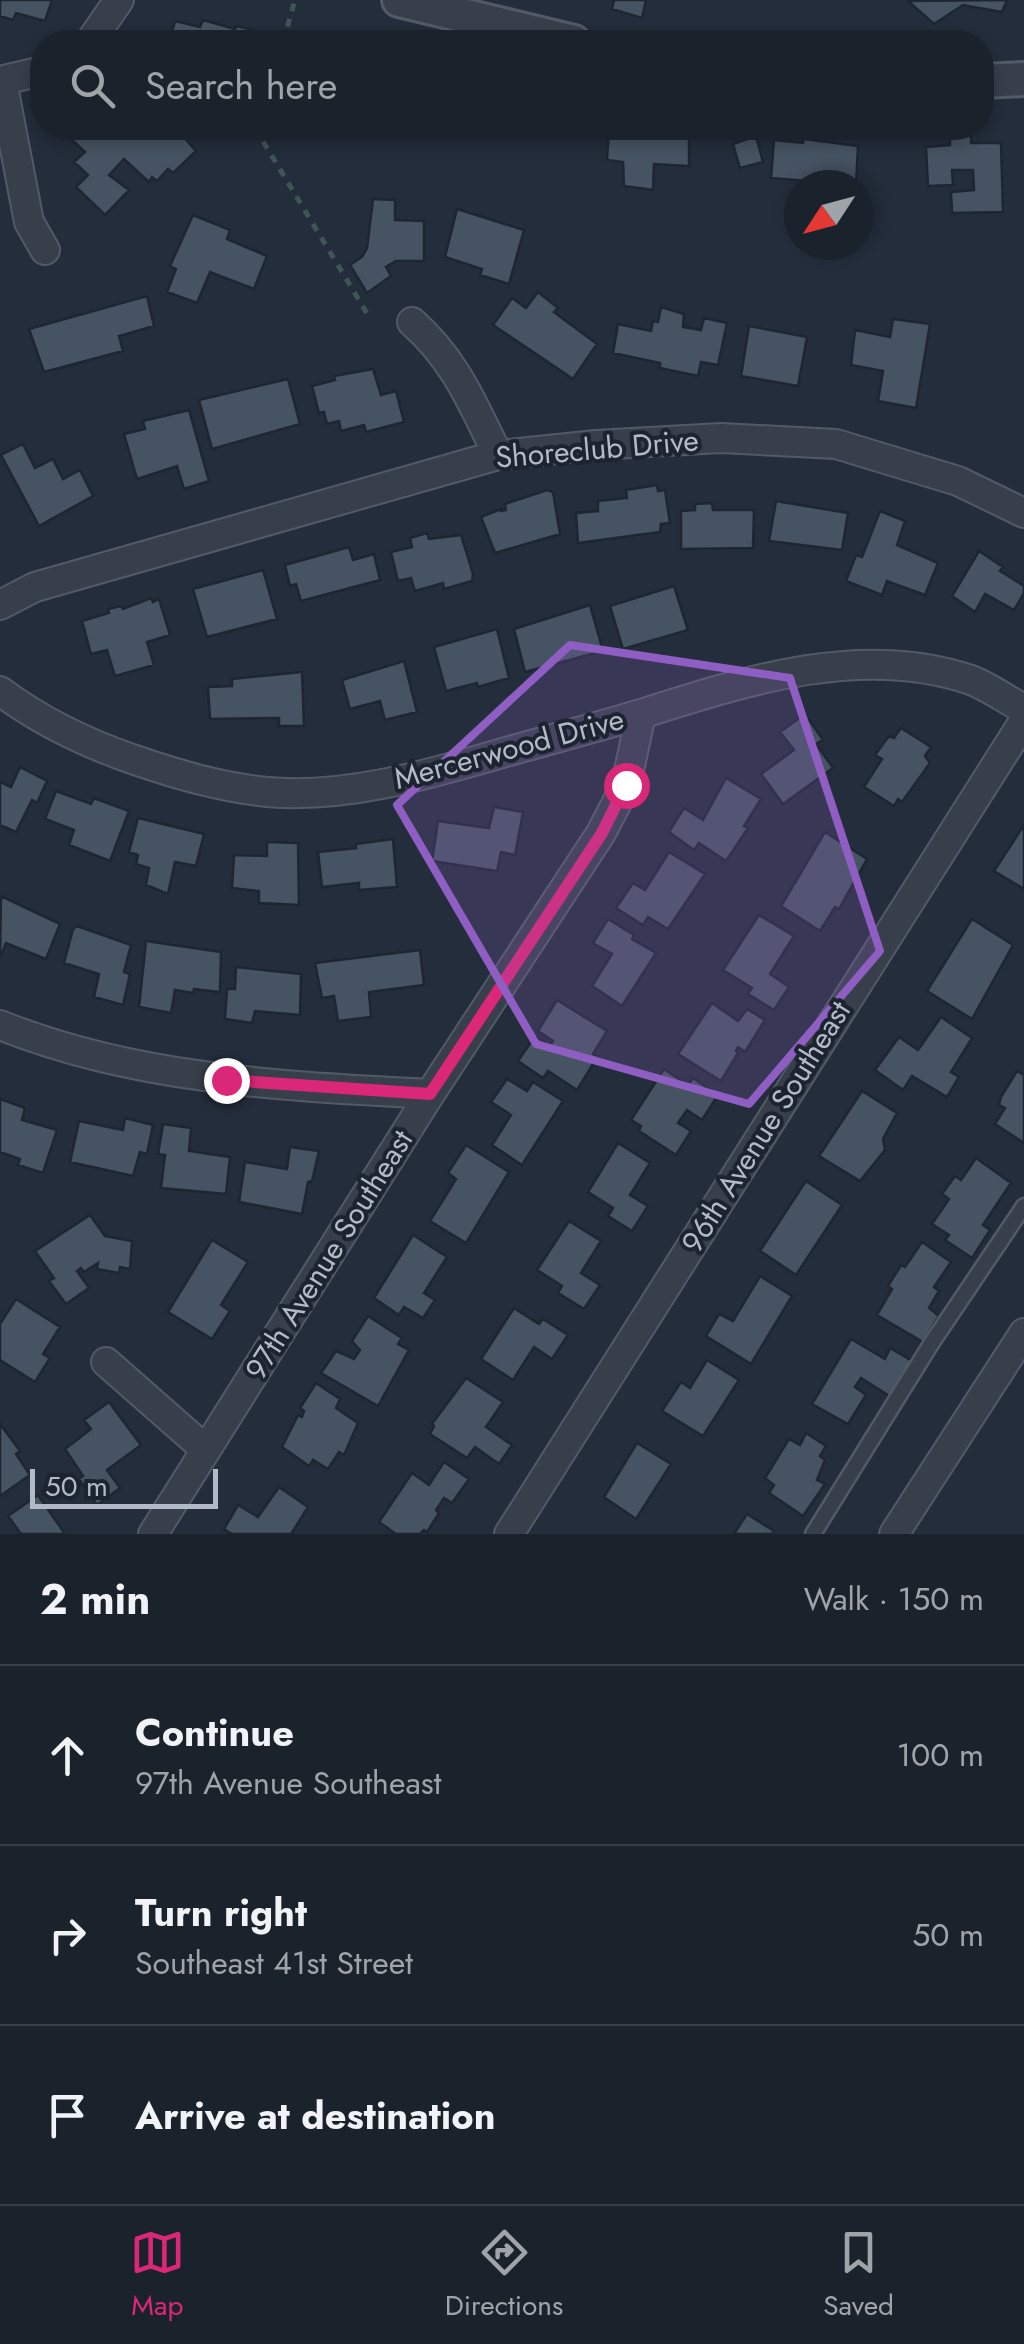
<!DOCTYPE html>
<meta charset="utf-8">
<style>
:root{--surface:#1a222c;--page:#232a34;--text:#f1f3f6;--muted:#9fa4a9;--line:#383f48;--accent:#db2777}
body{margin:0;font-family:Jost,sans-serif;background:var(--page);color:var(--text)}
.compass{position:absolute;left:784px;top:170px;width:90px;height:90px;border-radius:50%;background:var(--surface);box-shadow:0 5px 15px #0003;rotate:234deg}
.scale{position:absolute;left:30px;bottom:25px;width:188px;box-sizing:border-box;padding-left:10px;border:5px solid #b2bac7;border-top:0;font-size:28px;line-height:35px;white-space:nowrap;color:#b2bac7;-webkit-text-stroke:8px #1c2430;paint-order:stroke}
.stop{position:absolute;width:30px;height:30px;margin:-22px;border:8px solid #db2777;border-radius:50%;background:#fff}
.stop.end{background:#db2777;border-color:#fff;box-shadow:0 2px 10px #0008}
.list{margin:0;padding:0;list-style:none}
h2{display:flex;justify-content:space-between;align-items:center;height:130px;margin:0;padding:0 40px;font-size:42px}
h2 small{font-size:32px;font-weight:400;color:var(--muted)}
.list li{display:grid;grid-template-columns:65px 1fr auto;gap:30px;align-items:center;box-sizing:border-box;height:180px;padding:0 40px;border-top:2px solid var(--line)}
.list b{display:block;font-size:38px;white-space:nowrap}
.list p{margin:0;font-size:32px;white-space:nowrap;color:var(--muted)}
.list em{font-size:32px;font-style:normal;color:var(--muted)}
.icon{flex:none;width:55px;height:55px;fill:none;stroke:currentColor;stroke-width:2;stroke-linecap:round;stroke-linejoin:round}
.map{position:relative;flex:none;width:1024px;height:1534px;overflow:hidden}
.search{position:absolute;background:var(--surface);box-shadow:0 5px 15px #0003;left:30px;right:30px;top:30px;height:110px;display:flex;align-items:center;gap:25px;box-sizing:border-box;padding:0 35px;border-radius:40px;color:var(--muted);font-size:38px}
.sheet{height:670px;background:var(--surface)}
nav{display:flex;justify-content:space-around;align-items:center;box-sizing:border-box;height:140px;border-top:2px solid var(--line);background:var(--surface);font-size:28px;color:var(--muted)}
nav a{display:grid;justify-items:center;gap:5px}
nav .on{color:var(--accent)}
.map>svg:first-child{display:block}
.building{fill:#465362;stroke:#1e2632;stroke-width:2.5}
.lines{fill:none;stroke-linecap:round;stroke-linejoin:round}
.service-casing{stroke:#525a66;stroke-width:19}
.minor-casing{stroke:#525a66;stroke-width:32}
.tertiary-casing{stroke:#525a66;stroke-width:38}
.path{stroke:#405556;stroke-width:5;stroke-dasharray:8 8;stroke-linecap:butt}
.service{stroke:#373f4b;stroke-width:14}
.minor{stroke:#373f4b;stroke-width:28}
.tertiary{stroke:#373f4b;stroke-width:32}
.route{stroke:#db2777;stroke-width:12}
.marked{fill:#8e5ec2;fill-opacity:0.2;stroke:#8e5ec2;stroke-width:8;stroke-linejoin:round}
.labels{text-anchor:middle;stroke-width:8;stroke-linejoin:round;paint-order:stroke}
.street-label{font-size:30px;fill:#b2bac7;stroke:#1c2430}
</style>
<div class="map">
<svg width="1024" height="1534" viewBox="0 0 1024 1534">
<rect width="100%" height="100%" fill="#232d3b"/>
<path class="building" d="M0,0H52L45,21L16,13L13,20L0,16Z
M614,0H646L642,18L612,9Z
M1007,0L1002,12L963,5L934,24L908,1Z
M203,20L235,29L237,26L268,34L265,42H169L175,21L200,27Z
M81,128H185L187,129L182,135L196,151L173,173L168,169L157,181L152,177L149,182L124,159L109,175L129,190L105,215L76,187L88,175L74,162L85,152L70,138Z
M609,128L689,130V166L654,164L653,190L624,186L623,162L607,160Z
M971,134V143H1001L1003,212L952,213L951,192L974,190L973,170H952L953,185L928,186L926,147L950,145V136Z
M756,136L763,162L740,168L733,144Z
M804,139L858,146L856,185L771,178L774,140L803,143Z
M373,199L395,200V220L424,221V261H396L386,267L391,276L367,293L350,265L362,257L367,248Z
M457,209L524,230L509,284L480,275L482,269L445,257Z
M193,215L230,230L227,239L267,256L254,289L210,272L197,303L167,292L176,269L170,266Z
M538,292L558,308L554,312L597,344L573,379L493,325L512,298L526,308Z
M147,296L154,326L119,336L123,351L44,372L29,329Z
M661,307L684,314L683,327L701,330L704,318L727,323L718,365L701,362L698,376L660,368V363L613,353L618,324L651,331L653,321L658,322Z
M893,319L930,324L916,408L878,401L883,371L851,365L855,330L890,337Z
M749,326L807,337L798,386L741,376Z
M373,369L381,395L396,391L404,422L366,432L364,425L341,431L339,421L327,424L324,412L319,413L312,386L335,380L334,376Z
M288,379L300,424L212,449L199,400Z
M189,410L209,481L184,489L177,466L137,479L124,434L145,429L143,421Z
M23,444L35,468L53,459L63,479L80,470L93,496L39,526L1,455Z
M657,485L658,491L665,490L670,523L661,524L660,532L578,543L576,513L598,511V501L627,498L626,490Z
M547,490L553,492L560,534L495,553L481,517L501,509V511L506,510L505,504Z
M776,501L848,513L842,550L769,541Z
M712,503L713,510H754L753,548L681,549V511L695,510V504Z
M880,511L905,521L897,545L938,563L925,595L887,581L882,595L846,581L856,555L862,557Z
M427,533L429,539L461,535L473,574L472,581L444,589L443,583L415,591L411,578L398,581L391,552L412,547L410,538Z
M349,547L353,560L374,554L380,580L301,601L296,584L290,586L285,565Z
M979,551L1003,567L1000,571L1024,586V593L1014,610L985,594L975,612L952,596Z
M263,570L277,619L207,637L193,589Z
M674,586L688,630L623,649L610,606Z
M151,598L153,602L159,599L170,635L147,642L154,665L115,676L107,650L91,654L82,621L109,613L108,609L121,606L123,609Z
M590,605L603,651L525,672L514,629Z
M497,629L509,678L478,687L477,683L446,691L434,647Z
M404,661L417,712L385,720L380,701L350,709L342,680Z
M302,672L304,726H279V718L210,719L208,687L232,686V679Z
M805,714L823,740L816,744L833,768L783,804L761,774L794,750L780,732Z
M901,728L931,747L925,756L930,763L902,802L898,799L894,806L864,787L882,759L875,755L889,736L894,738Z
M20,767L47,781L37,803L32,800L16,832L0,825V782L11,787Z
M726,778L761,799L744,826L748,828L726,861L699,843L694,850L669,832L684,808L703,820Z
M56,791L91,804L94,798L129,811L110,861L69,845L74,830L45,819Z
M494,807L523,812L515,855L501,852L497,871L432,861L438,821L489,828Z
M138,818L204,834L196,866L175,862L168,894L146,885L149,868L136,864L138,855L129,852Z
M1024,825V889L994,871Z
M825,832L867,859L839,909L835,907L820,931L781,906Z
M393,839L397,887L359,890V883L322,887L318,852L356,848V844Z
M267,842L298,843L299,905L259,903V891L232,888L234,855L267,856Z
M669,852L705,874L668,929L648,917L643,925L616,908L633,883L645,890Z
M1,896L60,924L46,959L6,943L0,958Z
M759,915L794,936L770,974L789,987L774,1010L748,994L752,988L723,970Z
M608,919L634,935L632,939L656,953L622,1006L592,986L612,954L593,943Z
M972,919L1013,945L972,1019L927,991Z
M77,926L131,945L124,972L130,974L123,1005L94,997L99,974L64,963L73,929Z
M146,941L221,952L220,992L194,989L193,993L175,990L171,1013L139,1007Z
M420,950L424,985L369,992L371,1017L338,1021L334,996L322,998L315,963Z
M236,967L301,974L300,1015L255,1011L252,1023L225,1019L227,989H235Z
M557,1000L607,1031L593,1054L598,1056L577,1090L548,1071L543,1078L518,1061L535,1036L550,1046L553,1041L538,1031Z
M712,1003L738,1021L747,1009L765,1020L745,1052L738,1047L736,1051L738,1053L721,1081L678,1054Z
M941,1017L972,1038L951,1072L959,1077L947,1097L912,1076L903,1090L875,1070L899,1037L918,1050Z
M664,1069L688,1085L693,1078L718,1095L702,1120L687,1110L678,1123L691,1131L676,1155L639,1131L641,1126L631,1120Z
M1017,1071L1024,1075V1143L995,1124L1005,1108L999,1105L1001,1097Z
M507,1079L527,1091L533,1082L563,1101L522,1165L492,1145L511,1115L491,1102Z
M862,1091L897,1113L883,1139L885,1150L860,1181L819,1156Z
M0,1099L25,1108L22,1120L57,1130L43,1173L18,1165L20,1159L0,1152Z
M125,1118L153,1125L147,1154L140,1152L133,1176L70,1162L79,1121L123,1130Z
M163,1124L191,1128L189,1151L230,1157L226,1194L161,1188L165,1155L158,1154Z
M618,1143L650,1163L630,1195L648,1206L632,1231L608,1216L613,1208L588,1192Z
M466,1145L509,1172L466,1243L430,1221L456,1179L448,1173Z
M290,1147L319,1151L312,1181L308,1182L302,1214L239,1202L245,1162L287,1169Z
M976,1158L1011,1183L983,1225L990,1230L972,1258L945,1240L949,1235L932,1224L949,1199L942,1194L955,1176L961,1180Z
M806,1181L842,1205L796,1275L760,1251Z
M90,1215L105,1236L132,1241L130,1269L120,1267L119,1273L97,1269L98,1263L84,1272L81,1268L77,1271L89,1288L66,1304L49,1281L54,1278L35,1251Z
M569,1221L601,1241L581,1273L600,1285L584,1309L558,1293L562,1286L537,1270Z
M413,1235L447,1257L424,1293L435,1300L423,1318L404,1307L399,1315L374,1298Z
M212,1240L248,1262L221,1305L230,1311L212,1339L168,1312Z
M922,1242L951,1262L934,1287L939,1291L929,1308L939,1316L923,1342L877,1315L892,1289L888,1286L901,1265L905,1267Z
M760,1276L792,1296L751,1364L706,1336L719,1314L733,1321Z
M16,1299L60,1327L43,1354L50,1358L35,1382L0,1360V1324Z
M514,1308L539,1324L543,1319L568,1335L552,1359L534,1347L513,1380L481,1359Z
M368,1316L402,1338L398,1344L409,1350L378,1406L321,1373L336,1351L354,1359L360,1350L352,1341Z
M851,1339L885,1359L890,1348L914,1362L891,1397L861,1378L855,1387L866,1395L848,1424L812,1404Z
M707,1360L739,1380L703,1436L662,1411L681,1382L690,1388Z
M466,1378L503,1402L486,1427L512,1445L499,1464L475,1447L467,1458L430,1434L434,1426L432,1424Z
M316,1383L340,1399L336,1408L358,1423L344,1455L339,1452L328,1469L313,1460L309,1466L282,1447L298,1415L302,1417L304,1411L300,1408Z
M109,1402L141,1445L107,1470L120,1488L97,1505L79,1479L83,1476L65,1449L91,1429L84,1420Z
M0,1424L20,1451L16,1454L30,1475L0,1496Z
M806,1433L826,1446L820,1456L825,1460L817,1480L825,1484L803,1516L769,1493L774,1485L765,1478L789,1439L800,1445Z
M637,1443L671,1464L636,1519L604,1497Z
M444,1462L469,1479L452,1503L444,1498L436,1510L439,1513L427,1532L424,1530L420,1534H396L379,1522L412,1473L429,1485Z
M279,1487L308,1507L291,1534H232L224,1529L238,1505L258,1517Z
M38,1495L65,1534H21L8,1516Z
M747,1514L774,1531L772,1534H734Z"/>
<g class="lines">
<defs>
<path id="service" d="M813,1534L931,1344L1024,1206"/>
<path id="minor" d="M90,42L119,0
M0,81L42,71
M2,81L29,222L45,250
M412,322C456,361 472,403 498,455
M0,605L35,587L498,455L596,445L721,438L836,444L958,481L1024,513
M0,691C40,721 88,744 135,760C179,775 220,787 267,792C347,799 430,774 506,752C552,739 598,727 644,713C748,680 863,643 971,680C989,687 1007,700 1024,709
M0,1025C137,1080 284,1086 430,1094
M106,1362L206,1450
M153,1534L430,1094L601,833L626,785L641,714
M509,1534L1024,721
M894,1534L1024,1333"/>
<path id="tertiary" d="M399,0L574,42
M982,81L1024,79"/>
</defs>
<use href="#service" class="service-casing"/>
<use href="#minor" class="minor-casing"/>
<use href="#tertiary" class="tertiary-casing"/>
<path class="path" d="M283,42L295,0
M255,128L368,315"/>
<use href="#service" class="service"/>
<use href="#minor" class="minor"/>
<use href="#tertiary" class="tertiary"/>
</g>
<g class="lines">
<path class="route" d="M226,1080L430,1094L602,833L626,785"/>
</g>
<path class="marked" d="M570,645L790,678L880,951L749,1104L536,1044L397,805Z"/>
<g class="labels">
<g class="street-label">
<text transform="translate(597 449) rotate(-5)" y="10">Shoreclub Drive</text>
<text transform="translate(509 749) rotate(-15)" y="10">Mercerwood Drive</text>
<text transform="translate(766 1127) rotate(-58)" y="10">96th Avenue Southeast</text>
<text transform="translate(329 1255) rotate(-58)" y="10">97th Avenue Southeast</text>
</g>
</g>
</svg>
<svg class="compass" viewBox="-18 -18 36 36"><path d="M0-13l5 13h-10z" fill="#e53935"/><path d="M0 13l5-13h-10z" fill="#9fa4a9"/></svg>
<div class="scale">50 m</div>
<div class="stop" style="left:626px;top:785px"></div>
<div class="stop end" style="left:226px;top:1080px"></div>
<div class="search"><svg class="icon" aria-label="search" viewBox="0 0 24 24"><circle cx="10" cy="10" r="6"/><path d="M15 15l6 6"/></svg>Search here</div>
</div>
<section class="sheet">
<h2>2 min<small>Walk · 150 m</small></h2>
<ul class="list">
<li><svg class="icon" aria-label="ahead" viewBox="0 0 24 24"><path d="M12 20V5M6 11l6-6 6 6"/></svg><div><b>Continue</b><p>97th Avenue Southeast</p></div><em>100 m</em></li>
<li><svg class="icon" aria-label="right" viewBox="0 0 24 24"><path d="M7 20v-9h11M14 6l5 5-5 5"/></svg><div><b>Turn right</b><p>Southeast 41st Street</p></div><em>50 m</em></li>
<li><svg class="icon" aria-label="arrive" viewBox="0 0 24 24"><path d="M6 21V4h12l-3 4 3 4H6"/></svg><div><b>Arrive at destination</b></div></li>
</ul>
</section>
<nav>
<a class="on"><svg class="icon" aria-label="map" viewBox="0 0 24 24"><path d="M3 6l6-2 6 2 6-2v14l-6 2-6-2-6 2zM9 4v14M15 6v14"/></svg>Map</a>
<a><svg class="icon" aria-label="directions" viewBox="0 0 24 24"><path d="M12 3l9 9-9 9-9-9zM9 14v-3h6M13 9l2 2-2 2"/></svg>Directions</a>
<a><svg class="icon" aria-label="saved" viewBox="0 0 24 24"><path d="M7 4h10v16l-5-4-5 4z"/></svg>Saved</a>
</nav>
